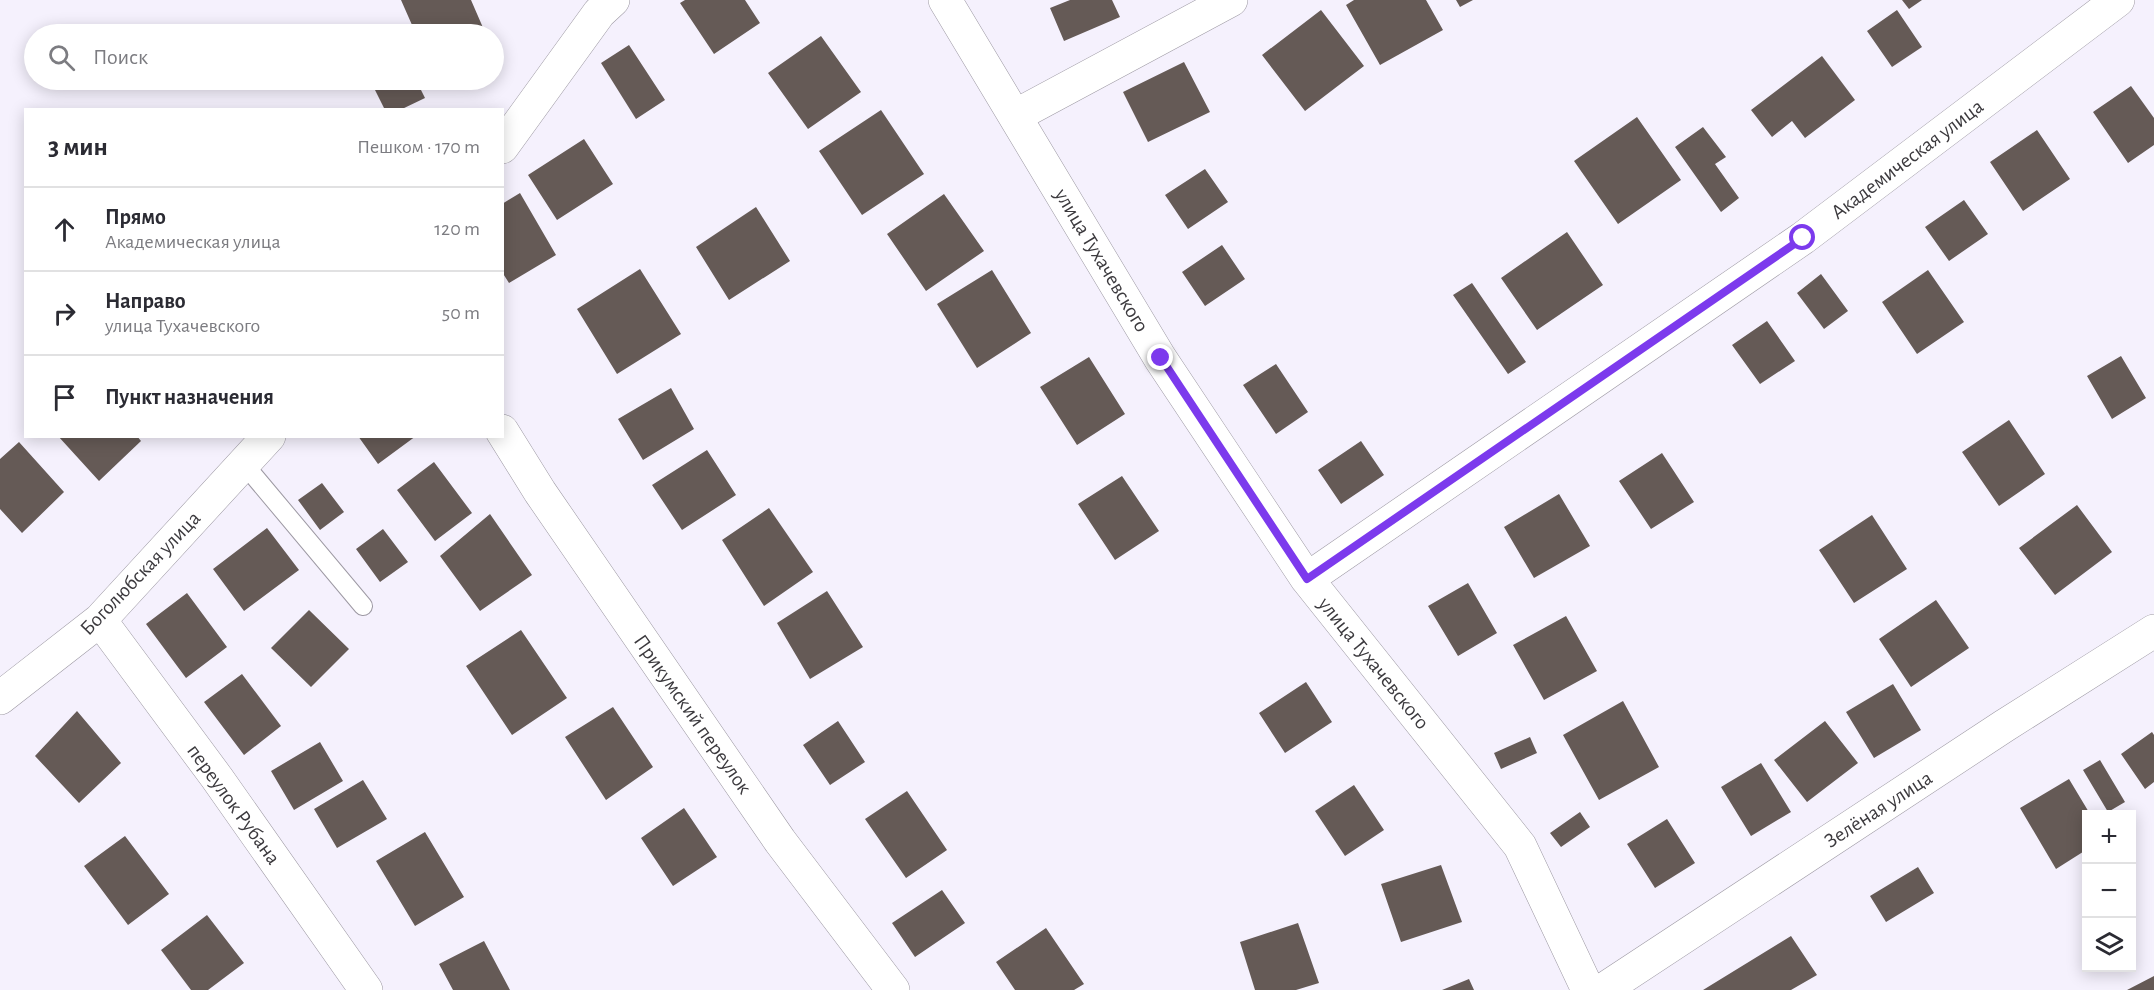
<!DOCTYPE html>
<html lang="ru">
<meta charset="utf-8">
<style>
:root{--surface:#fff;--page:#f7f7f7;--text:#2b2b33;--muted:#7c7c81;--line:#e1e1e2}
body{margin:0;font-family:"Alegreya Sans",sans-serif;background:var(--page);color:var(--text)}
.controls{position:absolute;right:18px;bottom:18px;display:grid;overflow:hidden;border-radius:0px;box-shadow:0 3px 15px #0003}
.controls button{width:54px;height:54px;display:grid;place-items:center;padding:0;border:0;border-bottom:2px solid var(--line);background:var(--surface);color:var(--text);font:30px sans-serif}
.stop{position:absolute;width:18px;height:18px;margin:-14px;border:4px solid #7c3aed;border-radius:50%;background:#fff}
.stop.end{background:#7c3aed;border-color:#fff;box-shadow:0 2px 6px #0008}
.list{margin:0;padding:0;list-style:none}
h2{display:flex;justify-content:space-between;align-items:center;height:78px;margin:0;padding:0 24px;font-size:26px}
h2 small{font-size:20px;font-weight:400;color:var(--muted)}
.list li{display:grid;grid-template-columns:39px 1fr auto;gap:18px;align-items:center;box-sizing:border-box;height:84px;padding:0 24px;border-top:2px solid var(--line)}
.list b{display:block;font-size:22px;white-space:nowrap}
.list p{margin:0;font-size:20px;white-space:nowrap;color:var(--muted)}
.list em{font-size:20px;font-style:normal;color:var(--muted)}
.icon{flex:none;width:33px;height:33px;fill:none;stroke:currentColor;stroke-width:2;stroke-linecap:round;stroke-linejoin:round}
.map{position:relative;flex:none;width:2154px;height:990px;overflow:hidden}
.search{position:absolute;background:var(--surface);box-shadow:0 3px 15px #0003;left:24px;top:24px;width:480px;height:66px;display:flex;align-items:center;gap:15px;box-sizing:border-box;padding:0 21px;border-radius:33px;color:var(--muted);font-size:22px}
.panel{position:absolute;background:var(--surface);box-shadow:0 3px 15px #0003;left:24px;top:108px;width:480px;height:330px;border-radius:0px}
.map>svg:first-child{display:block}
.building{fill:#655a56}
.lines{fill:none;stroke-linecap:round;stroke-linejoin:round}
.lane-casing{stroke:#9d99a3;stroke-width:20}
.street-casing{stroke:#9d99a3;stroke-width:34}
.lane{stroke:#fff;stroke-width:18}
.street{stroke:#fff;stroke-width:33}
.route{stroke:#7c3aed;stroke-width:8}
.labels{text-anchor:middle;stroke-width:6;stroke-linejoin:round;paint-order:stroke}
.street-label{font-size:21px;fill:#3c3a3e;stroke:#fff}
</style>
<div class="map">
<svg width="2154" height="990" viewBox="0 0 2154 990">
<rect width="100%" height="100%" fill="#f5f1fd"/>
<path class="building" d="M401,0H471L484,30L475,34H416Z
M685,0H745L760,23L714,54L680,3Z
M1070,0H1112L1120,17L1064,41L1050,8Z
M1354,0H1426L1443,30L1380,65L1346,5Z
M1456,0H1473L1460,7Z
M1902,0H1922L1909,9Z
M1321,10L1364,66L1305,111L1262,55Z
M1897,10L1922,47L1892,67L1867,31Z
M821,36L861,92L808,129L768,73Z
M629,45L665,100L636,119L601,63Z
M1822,56L1855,100L1805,138L1792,121L1772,137L1751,110Z
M1184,62L1210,112L1148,142L1123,92Z
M370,80H416L425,98L400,110H385Z
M2131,86L2154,118V145L2128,163L2093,112Z
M881,110L924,174L862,215L819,151Z
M1637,117L1681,180L1618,224L1574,161Z
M1703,127L1726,157L1715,164L1739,198L1721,212L1675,147Z
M2037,130L2070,179L2023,211L1990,162Z
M584,139L613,184L557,220L528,175Z
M1205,169L1228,202L1188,229L1165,195Z
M520,193L556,255L509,283L502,272V204Z
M944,194L984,251L926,291L887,234Z
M1964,200L1988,234L1949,261L1925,227Z
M756,207L790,261L729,300L696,247Z
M1567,232L1603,285L1537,330L1501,278Z
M1222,245L1245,279L1205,306L1182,272Z
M640,269L681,334L617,374L577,309Z
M992,270L1031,333L977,368L937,304Z
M1928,270L1964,322L1917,354L1882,302Z
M1821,274L1848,311L1824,329L1797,293Z
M1472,283L1526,362L1508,374L1453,295Z
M1767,321L1795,361L1760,384L1732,345Z
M2121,356L2146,398L2112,419L2087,376Z
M1089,357L1125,414L1077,445L1040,387Z
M1276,364L1308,412L1276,434L1243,385Z
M671,388L694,429L643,460L618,419Z
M2009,420L2045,474L1999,506L1962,452Z
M58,436H137L141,441L99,481Z
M358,436H416L378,464Z
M1361,441L1384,475L1341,504L1318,470Z
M19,442L64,492L22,533L0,509V459Z
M707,450L736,495L682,530L652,485Z
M1662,453L1694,502L1651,529L1619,481Z
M434,462L472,513L435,541L397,490Z
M1122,476L1159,531L1115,560L1078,504Z
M322,483L344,512L320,530L298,500Z
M1559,494L1590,546L1534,578L1504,527Z
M2077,505L2112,552L2055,595L2019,548Z
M769,508L813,572L764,606L722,540Z
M490,514L532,575L480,611L440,556Z
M1872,515L1907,569L1854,603L1819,550Z
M267,528L299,570L244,611L213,569Z
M383,529L408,562L380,582L356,549Z
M1468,583L1497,633L1458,656L1428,606Z
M827,591L863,647L810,679L777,623Z
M187,593L227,647L186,678L146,624Z
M1936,600L1969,648L1911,687L1879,639Z
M309,610L349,649L311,687L271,648Z
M1566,616L1597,671L1544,700L1513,645Z
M521,630L567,698L512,735L466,666Z
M242,674L281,726L244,755L204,702Z
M1306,682L1332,722L1285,753L1259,713Z
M1893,684L1921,730L1874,758L1846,712Z
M1623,701L1659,767L1599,800L1563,735Z
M613,707L653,767L606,800L565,737Z
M77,711L121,763L79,803L35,756Z
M838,721L865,762L830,785L803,745Z
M1825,721L1858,763L1807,802L1774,760Z
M2152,732L2154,735V782L2145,789L2121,754Z
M1530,737L1537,753L1501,769L1494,753Z
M320,742L343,781L294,810L271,771Z
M2100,760L2125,802L2108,812L2083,770Z
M1761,763L1791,812L1751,836L1721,787Z
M2069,779L2090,814H2086V850L2056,869L2020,808Z
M363,780L387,819L337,848L314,809Z
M1354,785L1384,830L1345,856L1315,811Z
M907,791L947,850L906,878L865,819Z
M684,808L717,857L673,886L641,838Z
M1580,812L1590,827L1561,847L1550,833Z
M1667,819L1695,863L1655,888L1627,844Z
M425,832L464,897L415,926L376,861Z
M125,836L169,894L128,925L84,866Z
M1441,865L1462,922L1401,942L1381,884Z
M1918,867L1934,893L1886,922L1870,896Z
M942,890L965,923L915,957L892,923Z
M207,915L244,963L208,990H191L161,950Z
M1298,923L1319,983L1296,990H1255L1240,942Z
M1046,928L1084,984L1074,990H1015L996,962Z
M1791,936L1817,975L1791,990H1703Z
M484,941L510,990H453L439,964Z
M2154,976V990H2127Z
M1469,979L1474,990H1442Z"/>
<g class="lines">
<defs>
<path id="lane" d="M244,464L363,606"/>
<path id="street" d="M945,0L1160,358L1307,579L1520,846L1588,990
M1015,116L1231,0
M502,147L599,13L613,0
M502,431L540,492L780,841L893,990
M1307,579L1803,238L2118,0
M100,620L217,778L366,990
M0,698L100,620L269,436
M1603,990L2004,726L2154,631"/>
</defs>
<use href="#lane" class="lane-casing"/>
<use href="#street" class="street-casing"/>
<use href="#lane" class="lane"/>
<use href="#street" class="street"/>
</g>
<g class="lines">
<path class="route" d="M1161,358L1307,579L1803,238"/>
</g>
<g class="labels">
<g class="street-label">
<text transform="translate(1907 159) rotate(-37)" y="7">Академическая улица</text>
<text transform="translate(1102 260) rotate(59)" y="7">улица Тухачевского</text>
<text transform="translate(140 573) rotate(-46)" y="7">Боголюбская улица</text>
<text transform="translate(1374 663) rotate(51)" y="7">улица Тухачевского</text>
<text transform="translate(693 714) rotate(55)" y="7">Прикумский переулок</text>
<text transform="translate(234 804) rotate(54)" y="7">переулок Рубана</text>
<text transform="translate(1878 809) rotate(-33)" y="7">Зелёная улица</text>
</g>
</g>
</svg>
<div class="controls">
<button>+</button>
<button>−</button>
<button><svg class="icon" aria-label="layers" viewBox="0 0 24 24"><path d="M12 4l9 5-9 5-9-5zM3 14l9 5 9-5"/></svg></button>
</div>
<div class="stop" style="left:1803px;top:238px"></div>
<div class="stop end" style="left:1161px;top:358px"></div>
<div class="search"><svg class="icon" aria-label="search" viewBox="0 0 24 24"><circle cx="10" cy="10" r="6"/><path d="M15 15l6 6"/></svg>Поиск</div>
<section class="panel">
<h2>3 мин<small>Пешком · 170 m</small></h2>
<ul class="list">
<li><svg class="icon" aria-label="ahead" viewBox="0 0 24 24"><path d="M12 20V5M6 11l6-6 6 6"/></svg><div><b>Прямо</b><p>Академическая улица</p></div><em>120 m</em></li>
<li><svg class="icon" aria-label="right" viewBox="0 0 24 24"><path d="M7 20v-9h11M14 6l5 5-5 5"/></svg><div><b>Направо</b><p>улица Тухачевского</p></div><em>50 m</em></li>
<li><svg class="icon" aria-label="arrive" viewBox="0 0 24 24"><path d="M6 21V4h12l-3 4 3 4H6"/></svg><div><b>Пункт назначения</b></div></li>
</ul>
</section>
</div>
